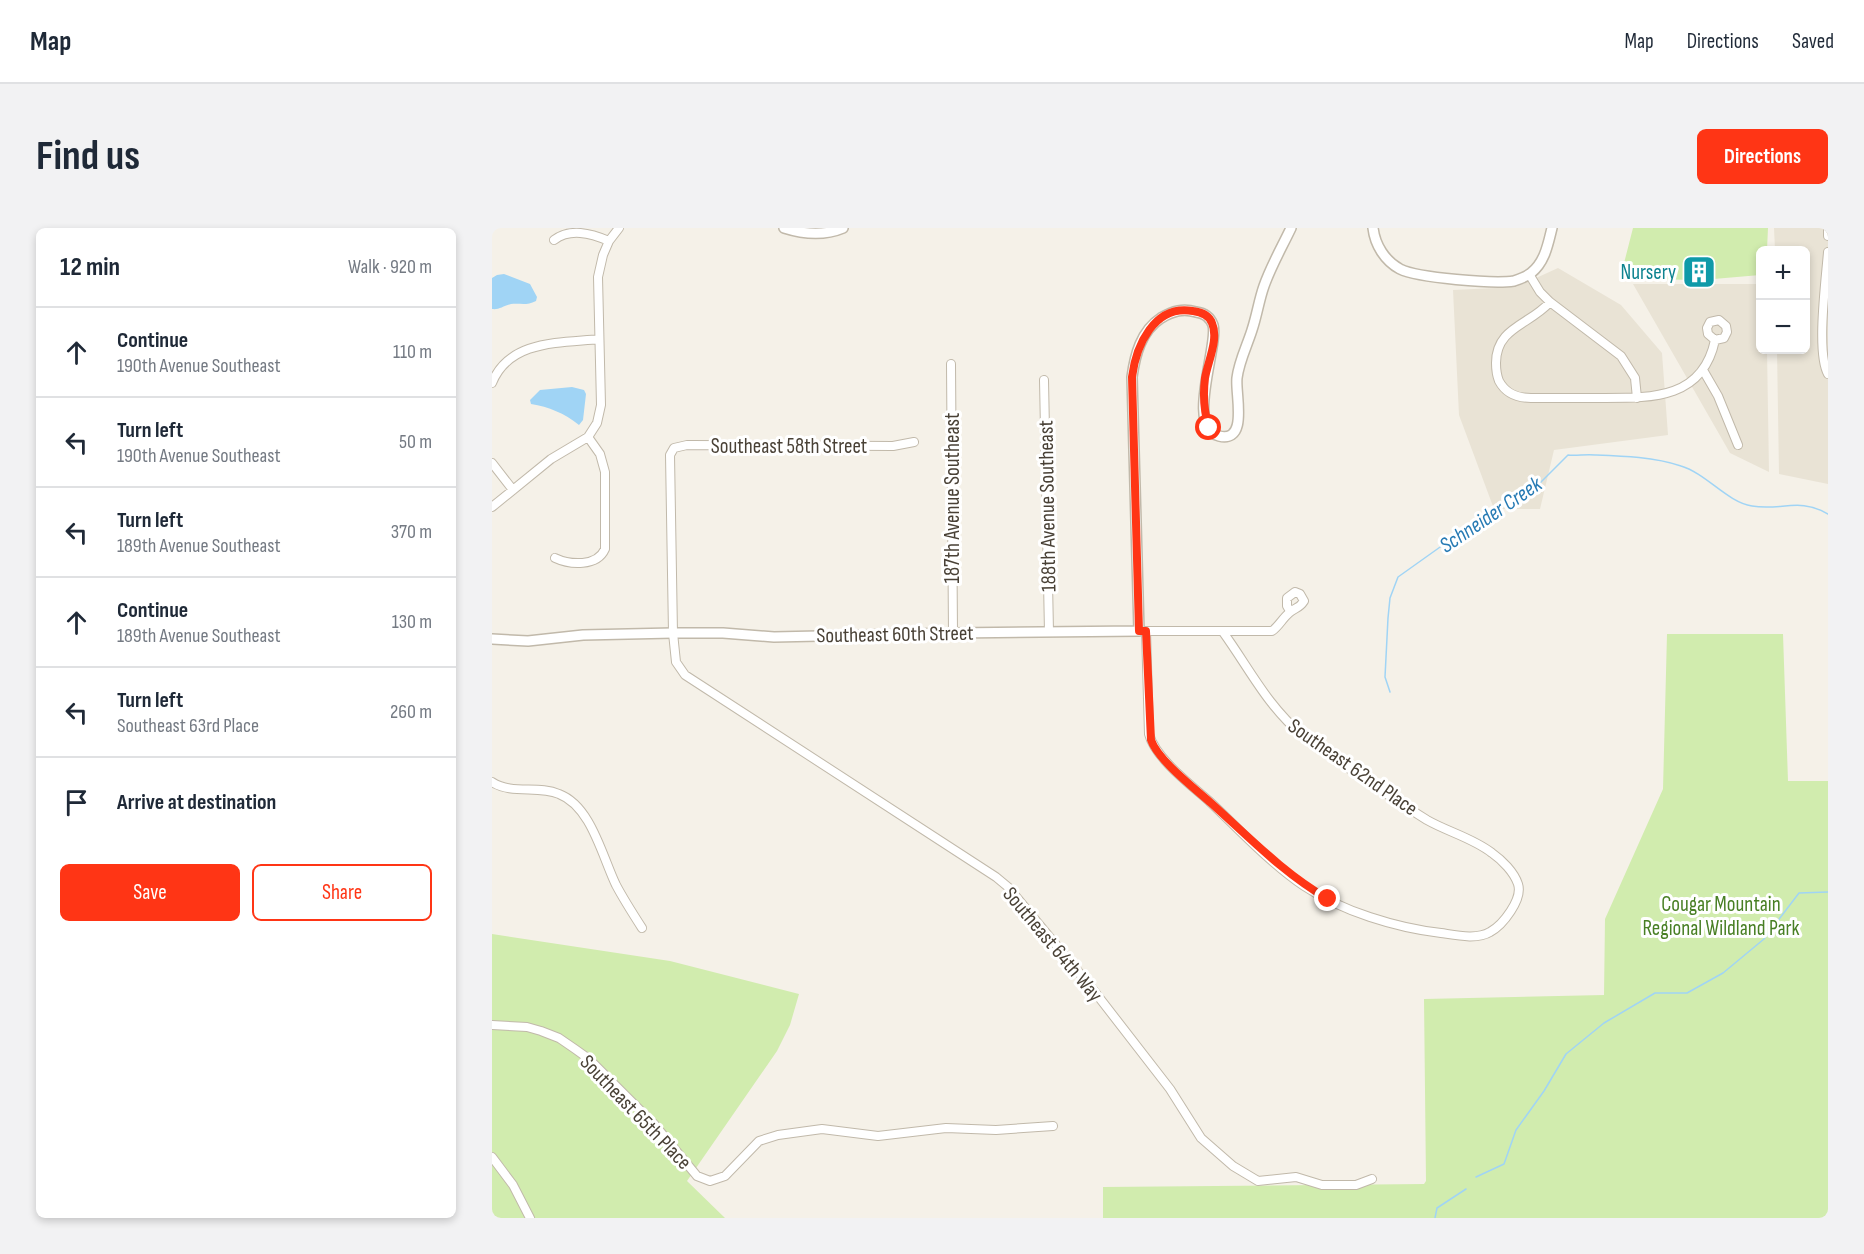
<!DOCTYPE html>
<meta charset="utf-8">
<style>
:root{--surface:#fff;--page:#f2f2f3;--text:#1f2937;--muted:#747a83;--line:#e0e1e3;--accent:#ff3515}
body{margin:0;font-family:"Sofia Sans Condensed",sans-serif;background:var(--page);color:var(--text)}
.controls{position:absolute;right:18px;top:18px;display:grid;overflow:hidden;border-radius:9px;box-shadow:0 3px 9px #0003}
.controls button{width:54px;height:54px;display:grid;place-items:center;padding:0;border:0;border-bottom:2px solid var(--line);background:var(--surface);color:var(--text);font:30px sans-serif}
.stop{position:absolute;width:18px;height:18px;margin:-14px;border:4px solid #ff3515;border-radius:50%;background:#fff}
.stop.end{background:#ff3515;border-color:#fff;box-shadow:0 2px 6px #0008}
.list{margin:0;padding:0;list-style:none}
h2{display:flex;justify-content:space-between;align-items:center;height:78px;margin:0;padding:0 24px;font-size:26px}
h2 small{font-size:20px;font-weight:400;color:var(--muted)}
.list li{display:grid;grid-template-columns:39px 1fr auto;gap:18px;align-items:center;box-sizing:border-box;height:90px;padding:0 24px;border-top:2px solid var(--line)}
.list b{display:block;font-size:22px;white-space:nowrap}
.list p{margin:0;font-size:20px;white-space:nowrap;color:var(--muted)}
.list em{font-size:20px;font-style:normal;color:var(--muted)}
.actions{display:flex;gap:12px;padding:18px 24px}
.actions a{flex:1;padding:14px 0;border:2px solid var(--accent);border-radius:9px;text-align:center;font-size:21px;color:var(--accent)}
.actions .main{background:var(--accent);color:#fff}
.icon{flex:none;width:33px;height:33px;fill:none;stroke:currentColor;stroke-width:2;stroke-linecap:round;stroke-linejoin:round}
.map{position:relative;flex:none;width:1336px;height:990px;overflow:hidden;border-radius:9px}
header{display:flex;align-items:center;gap:36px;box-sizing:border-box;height:84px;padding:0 30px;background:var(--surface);border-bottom:2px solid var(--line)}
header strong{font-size:28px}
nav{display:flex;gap:33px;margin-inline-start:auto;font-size:21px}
.intro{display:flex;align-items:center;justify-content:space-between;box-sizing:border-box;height:144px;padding:0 36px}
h1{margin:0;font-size:42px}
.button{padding:15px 27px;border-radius:9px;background:var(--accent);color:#fff;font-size:21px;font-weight:700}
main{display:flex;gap:36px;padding:0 36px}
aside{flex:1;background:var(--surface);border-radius:9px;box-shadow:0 3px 9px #0003}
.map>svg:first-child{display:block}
.residential{fill:#e9e3d5}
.green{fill:#d1ecae}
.water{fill:#a0d4f5}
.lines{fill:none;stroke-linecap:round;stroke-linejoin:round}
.stream{stroke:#a0d4f5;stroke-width:1.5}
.minor-casing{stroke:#c1b9aa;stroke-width:10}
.tertiary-casing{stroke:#c1b9aa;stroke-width:12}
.minor{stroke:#fff;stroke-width:8}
.tertiary{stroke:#fff;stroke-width:9}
.route{stroke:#ff3515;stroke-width:8}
.labels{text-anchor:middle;stroke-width:6;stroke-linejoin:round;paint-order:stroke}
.culture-label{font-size:21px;fill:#0d838f;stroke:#fff;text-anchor:end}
.street-label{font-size:21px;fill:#494136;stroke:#fff}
.park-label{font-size:21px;fill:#487f24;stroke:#fff}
.water-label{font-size:22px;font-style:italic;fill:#267ab4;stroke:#fff}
</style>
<header>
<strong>Map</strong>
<nav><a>Map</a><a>Directions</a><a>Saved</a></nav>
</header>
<div class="intro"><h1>Find us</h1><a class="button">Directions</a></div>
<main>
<aside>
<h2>12 min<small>Walk · 920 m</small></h2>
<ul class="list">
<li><svg class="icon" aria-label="ahead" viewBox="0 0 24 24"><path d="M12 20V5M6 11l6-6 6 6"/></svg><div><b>Continue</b><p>190th Avenue Southeast</p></div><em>110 m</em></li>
<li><svg class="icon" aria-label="left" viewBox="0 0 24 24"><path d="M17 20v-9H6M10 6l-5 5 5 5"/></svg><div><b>Turn left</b><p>190th Avenue Southeast</p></div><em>50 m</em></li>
<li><svg class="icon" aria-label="left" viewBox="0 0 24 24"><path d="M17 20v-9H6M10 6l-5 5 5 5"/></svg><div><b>Turn left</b><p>189th Avenue Southeast</p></div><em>370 m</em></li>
<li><svg class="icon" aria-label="ahead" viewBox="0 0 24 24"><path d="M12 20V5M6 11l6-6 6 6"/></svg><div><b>Continue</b><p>189th Avenue Southeast</p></div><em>130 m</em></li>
<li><svg class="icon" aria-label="left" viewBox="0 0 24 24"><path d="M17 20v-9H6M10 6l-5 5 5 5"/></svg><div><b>Turn left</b><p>Southeast 63rd Place</p></div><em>260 m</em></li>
<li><svg class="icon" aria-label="arrive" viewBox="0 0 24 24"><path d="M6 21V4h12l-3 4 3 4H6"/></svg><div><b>Arrive at destination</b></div></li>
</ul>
<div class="actions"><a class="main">Save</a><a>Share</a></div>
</aside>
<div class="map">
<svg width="1336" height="990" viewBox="0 0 1336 990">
<rect width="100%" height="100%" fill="#f5f1e8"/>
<path class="residential" d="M1282,0H1336V256L1287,246L1285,122H1314V22H1283Z
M1066,40L1129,77L1170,125L1176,207L1062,222L1048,281H1002L967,187L961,62L1024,59Z
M1141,56H1268V122H1275L1277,244L1238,225Z"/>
<path class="green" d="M1141,0H1276L1275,22H1268V47L1210,52L1144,51L1131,47L1130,43Z
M1175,406H1291L1296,553H1336V990H611V959L932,956L934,953L932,771L1112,767L1113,691L1171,561Z
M0,706L178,733L307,766L298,797L285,823L195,953L233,990H0Z"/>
<path class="water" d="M12,46L38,56L45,69L44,73C34,78 29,75 19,76C11,78 7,82 0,81V50L5,47Z
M80,159L92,162L94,166L91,192L87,197C72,185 57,179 39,176L38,172L48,162Z"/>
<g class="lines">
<path class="stream" d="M898,464L893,449L896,390L898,370L906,349L965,307L986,296L1032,264L1040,263L1076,227C1084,228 1094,226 1103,227C1131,228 1162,229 1189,238C1215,246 1235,274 1260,278C1290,283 1307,269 1336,286
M984,949L1012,936L1024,902L1052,863L1074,826L1112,795L1163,765H1195L1231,745L1272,711L1307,665L1336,664
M943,990L945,980L974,961"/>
<defs>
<path id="minor" d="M1336,0V8
M62,12C78,0 98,5 117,13
M1336,24C1334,51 1324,125 1336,146
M1037,46L1048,64L1058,74L1129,128L1143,150L1145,170
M1058,74C1038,97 1004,99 1004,135C1004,141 1005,148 1007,153C1014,166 1025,170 1039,170C1064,170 1088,170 1113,170C1162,170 1211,170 1223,112L1216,106L1215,100L1218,94L1227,92L1234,98L1235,104L1232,110L1223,112
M459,136L461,405
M1211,142L1226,168L1246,217
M552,152L557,404
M0,155C17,112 68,115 107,111
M422,214L401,218L195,217L182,220L178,227L181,405L184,434L193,447L504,649L516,659L599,759L678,861L709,910L741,938L766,953L804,949L830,957H864L880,951
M0,235L21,262
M0,279L59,231L96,209L105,195L109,177L106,49L111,27L117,13L127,0
M63,330C78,337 105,339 113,321V244L108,226L96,209
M651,403H780C787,398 790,391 797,385C802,380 807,381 812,373L808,366L803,364L795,370V378L798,383
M654,403L657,506C663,530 699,557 717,573C748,602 777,634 812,658C849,683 905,700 949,705C963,707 985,712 998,704C1011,697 1031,671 1026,656C1022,644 1010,632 1000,625C981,610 956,604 935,592C893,566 851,537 811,508C774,476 759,443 731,404
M0,554C20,567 46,557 67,566C99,578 110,628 124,657C132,672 141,686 150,700
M0,797L35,799L49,803L67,810L83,821L97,831L162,896L205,948L218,953L233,948L267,913L286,907L330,901L386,908L454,900L504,902L561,898
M0,929L21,957L38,990"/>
<path id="tertiary" d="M292,0C311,6 332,8 351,0
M881,0C883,17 893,33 908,41C926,50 1002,56 1022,53C1028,51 1034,49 1039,45C1053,34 1056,16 1060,0
M0,411L36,413L91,407L181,405H231L282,409L461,405L647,403L640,149C643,127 649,103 669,90C681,83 691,80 704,84C712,85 718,89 721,97C727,117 693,200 727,208C757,215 743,166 745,150C747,133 755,118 760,102C765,87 767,72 772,58C779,38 790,19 799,0"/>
</defs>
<use href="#minor" class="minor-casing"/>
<use href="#tertiary" class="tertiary-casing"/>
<use href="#minor" class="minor"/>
<use href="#tertiary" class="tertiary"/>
</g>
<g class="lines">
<path class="route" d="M717,200C712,184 711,166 713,150C716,133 727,111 720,95C717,87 709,84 701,83C662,76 644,118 640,149L647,403H654L659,512C666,532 702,560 719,575C757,609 791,645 836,671"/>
</g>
<defs>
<symbol id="building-square" viewBox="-11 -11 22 22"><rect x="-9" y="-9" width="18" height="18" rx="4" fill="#0f9aa8" stroke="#fff"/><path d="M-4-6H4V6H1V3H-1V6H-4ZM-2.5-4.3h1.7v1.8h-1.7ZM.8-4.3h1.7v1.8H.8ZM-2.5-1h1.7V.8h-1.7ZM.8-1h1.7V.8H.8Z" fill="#fff"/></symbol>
</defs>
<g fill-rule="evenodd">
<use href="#building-square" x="1188" y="25" width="38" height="38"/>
</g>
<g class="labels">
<g class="culture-label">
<text x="1184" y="51">Nursery</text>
</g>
<g class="street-label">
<text x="297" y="225">Southeast 58th Street</text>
<text transform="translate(460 270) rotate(-90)" y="7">187th Avenue Southeast</text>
<text transform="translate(555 278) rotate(-91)" y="7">188th Avenue Southeast</text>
<text transform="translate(403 406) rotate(-1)" y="7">Southeast 60th Street</text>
<text transform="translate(861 539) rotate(35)" y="7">Southeast 62nd Place</text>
<text transform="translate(561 716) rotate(50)" y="7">Southeast 64th Way</text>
<text transform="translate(144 884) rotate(46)" y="7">Southeast 65th Place</text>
</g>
<g class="park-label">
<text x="1229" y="683">Cougar Mountain<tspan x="1229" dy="24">Regional Wildland Park</tspan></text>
</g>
<g class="water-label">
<text transform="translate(998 286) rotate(-34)" y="8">Schneider Creek</text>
</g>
</g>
</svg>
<div class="controls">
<button>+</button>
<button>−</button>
</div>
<div class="stop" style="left:717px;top:200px"></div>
<div class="stop end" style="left:836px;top:671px"></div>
</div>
</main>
